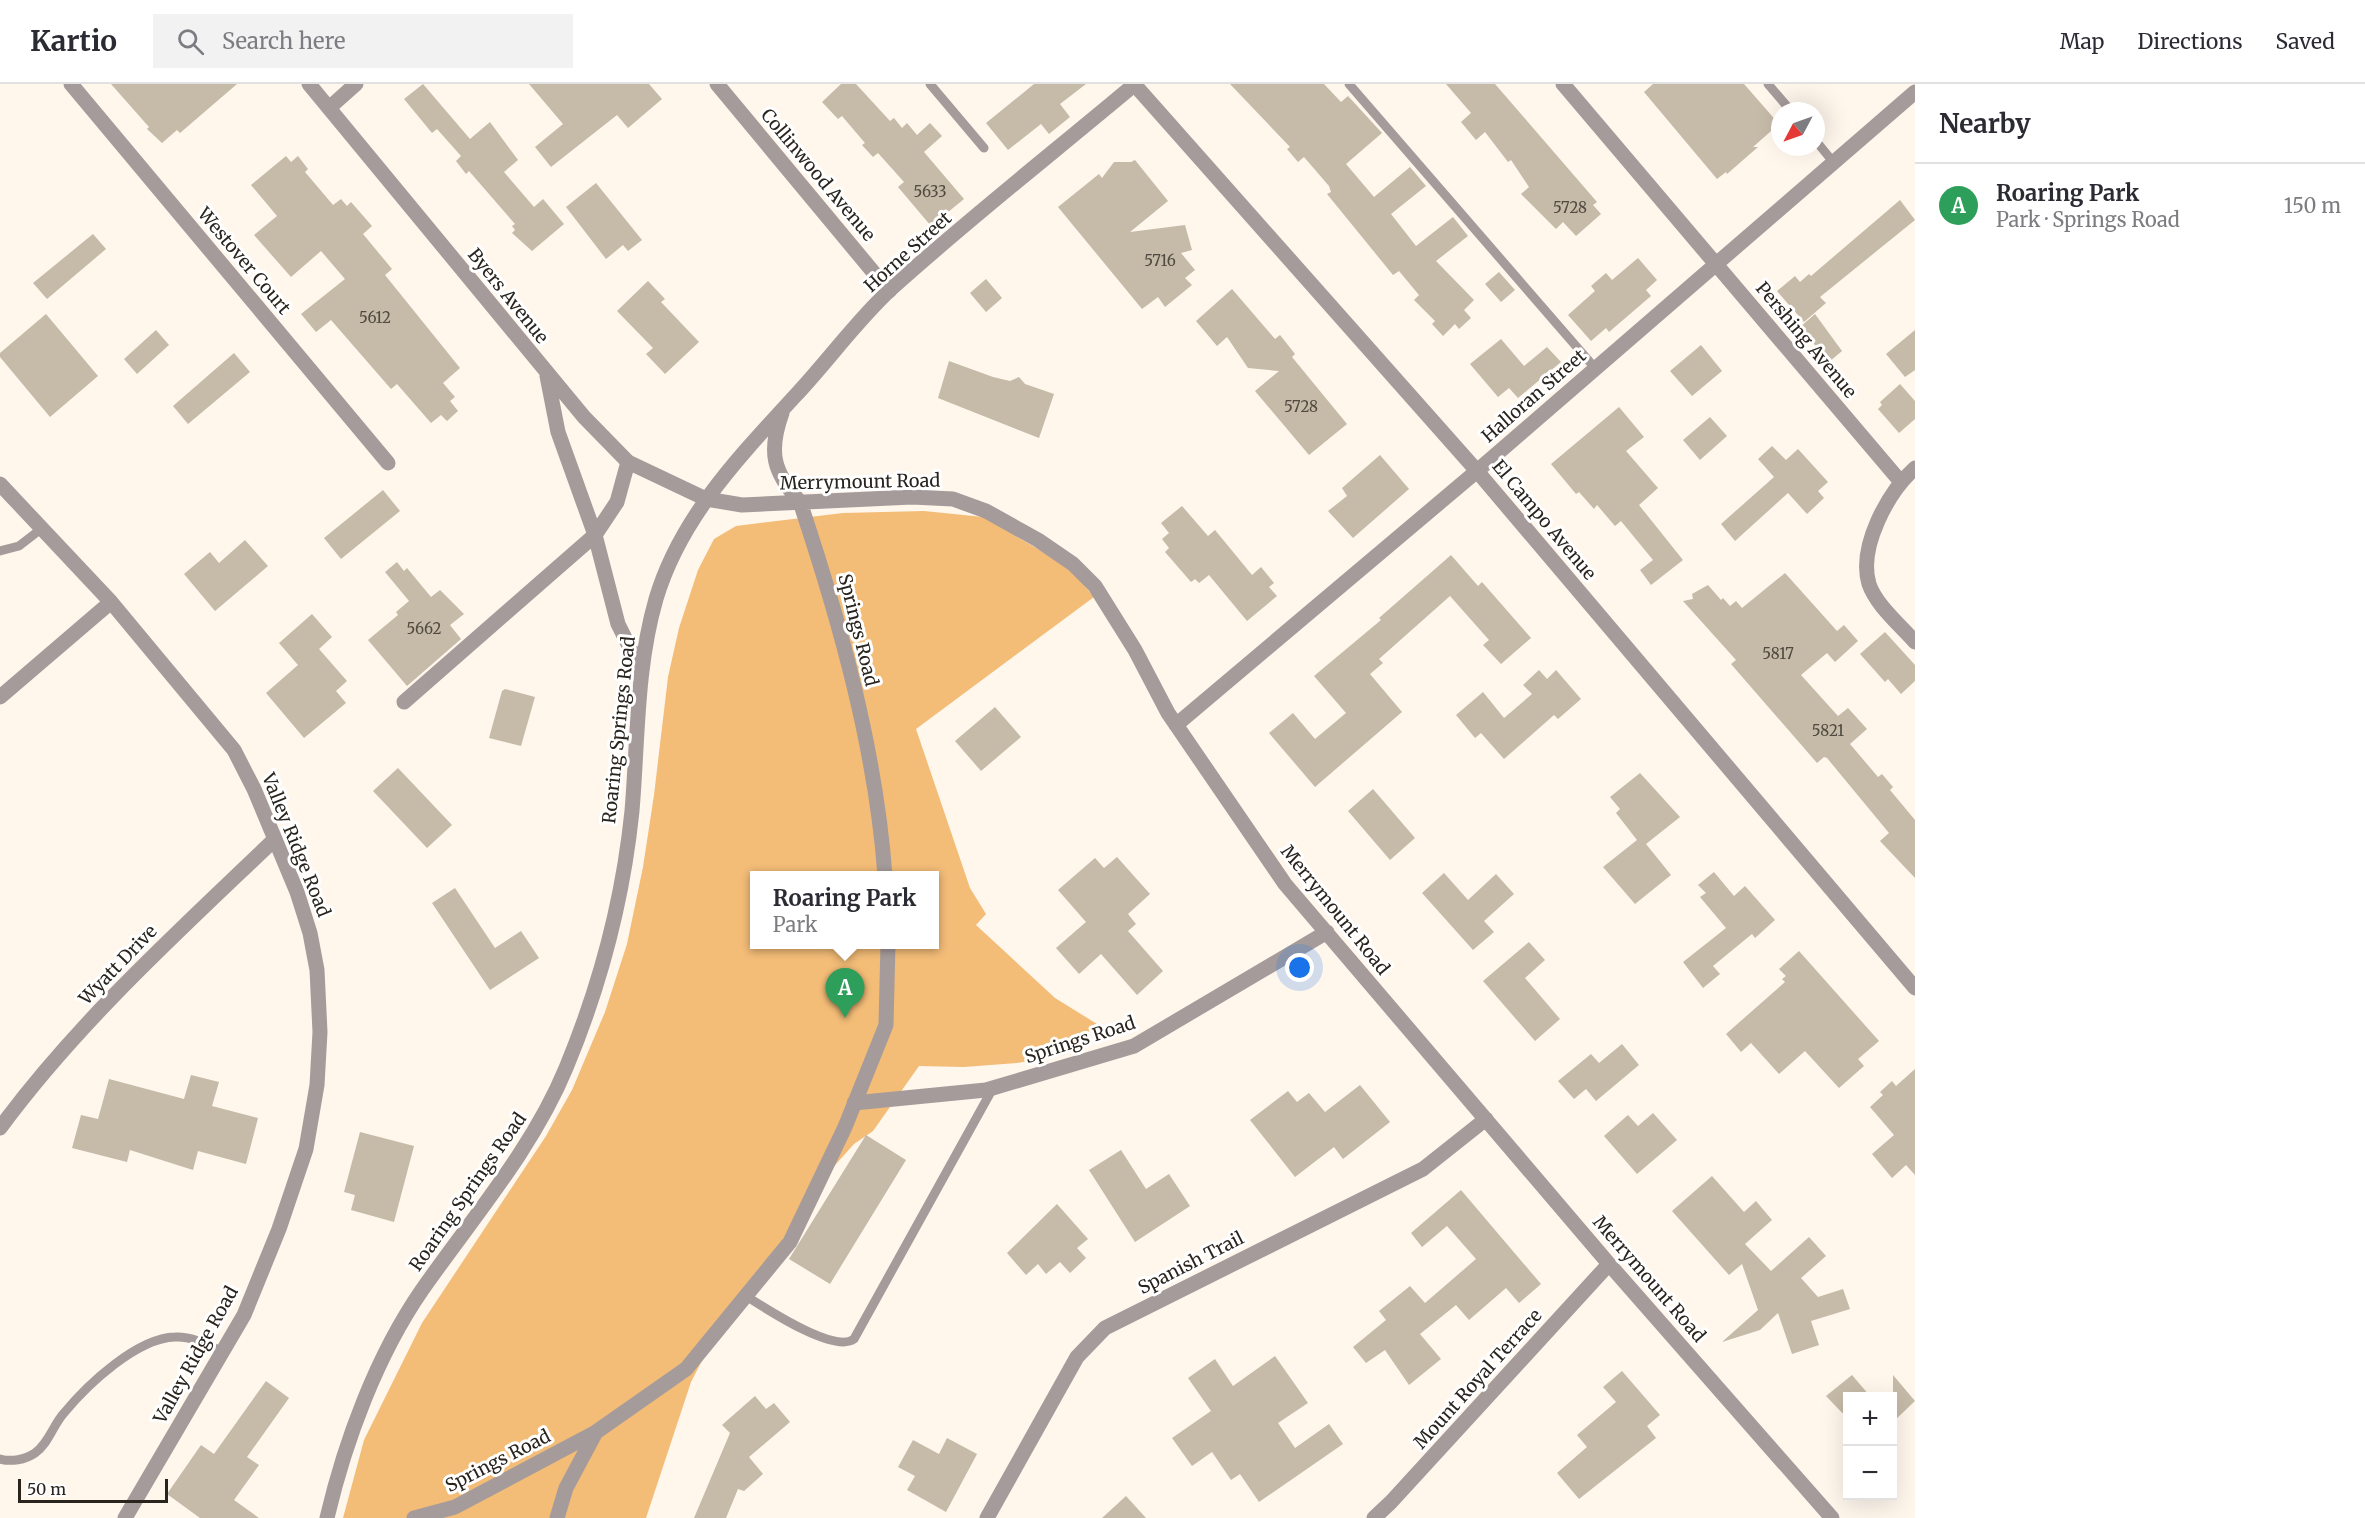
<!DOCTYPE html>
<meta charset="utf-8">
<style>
:root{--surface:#fff;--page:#f2f2f3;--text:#2b2b33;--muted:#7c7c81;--line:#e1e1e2;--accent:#7c3aed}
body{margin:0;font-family:Merriweather,serif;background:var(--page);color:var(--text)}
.controls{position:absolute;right:18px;bottom:18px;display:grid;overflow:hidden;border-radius:0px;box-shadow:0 6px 24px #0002}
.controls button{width:54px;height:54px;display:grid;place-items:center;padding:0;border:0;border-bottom:2px solid var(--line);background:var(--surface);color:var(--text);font:30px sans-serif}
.compass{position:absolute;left:1771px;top:18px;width:54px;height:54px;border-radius:50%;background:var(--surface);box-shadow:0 6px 24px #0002;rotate:229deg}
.scale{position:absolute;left:18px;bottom:15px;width:150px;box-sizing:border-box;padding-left:6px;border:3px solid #29241d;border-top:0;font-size:16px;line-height:21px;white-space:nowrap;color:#29241d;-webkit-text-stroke:4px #fff;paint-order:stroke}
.you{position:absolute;left:1300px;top:884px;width:21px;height:21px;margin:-15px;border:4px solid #fff;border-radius:50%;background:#1a73e8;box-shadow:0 0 0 9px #1a73e833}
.badge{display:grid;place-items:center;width:39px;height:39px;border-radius:50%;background:var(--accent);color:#fff;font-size:20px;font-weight:700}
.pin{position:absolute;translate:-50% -50px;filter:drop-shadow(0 2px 3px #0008)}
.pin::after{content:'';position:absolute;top:32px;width:21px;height:18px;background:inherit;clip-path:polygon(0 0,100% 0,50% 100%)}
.popup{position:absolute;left:750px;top:787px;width:189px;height:78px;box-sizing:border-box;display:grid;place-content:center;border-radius:0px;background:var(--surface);filter:drop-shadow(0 2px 4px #0005);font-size:20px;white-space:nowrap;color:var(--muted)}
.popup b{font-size:22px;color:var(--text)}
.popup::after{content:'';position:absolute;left:50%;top:100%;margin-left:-12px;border:12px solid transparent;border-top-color:var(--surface)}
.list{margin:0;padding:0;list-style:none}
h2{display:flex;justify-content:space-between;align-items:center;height:78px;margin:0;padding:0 24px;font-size:26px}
h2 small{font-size:20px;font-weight:400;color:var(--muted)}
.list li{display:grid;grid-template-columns:39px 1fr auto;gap:18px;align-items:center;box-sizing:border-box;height:84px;padding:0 24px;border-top:2px solid var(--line)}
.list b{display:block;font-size:22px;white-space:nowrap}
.list p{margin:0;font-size:20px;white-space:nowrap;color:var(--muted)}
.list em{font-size:20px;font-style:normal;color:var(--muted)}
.icon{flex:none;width:33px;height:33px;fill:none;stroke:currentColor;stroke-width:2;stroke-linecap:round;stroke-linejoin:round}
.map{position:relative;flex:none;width:1915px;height:1434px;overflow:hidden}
header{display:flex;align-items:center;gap:36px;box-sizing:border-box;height:84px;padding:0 30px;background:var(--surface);border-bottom:2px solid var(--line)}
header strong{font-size:28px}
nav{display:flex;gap:33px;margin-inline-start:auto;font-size:21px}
.search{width:420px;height:54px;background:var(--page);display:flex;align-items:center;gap:15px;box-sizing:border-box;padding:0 21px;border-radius:0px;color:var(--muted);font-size:22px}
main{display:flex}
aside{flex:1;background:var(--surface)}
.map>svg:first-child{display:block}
.green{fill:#f3bc77;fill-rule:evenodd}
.building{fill:#c6baa8}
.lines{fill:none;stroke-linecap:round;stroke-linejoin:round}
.service{stroke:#a59b9b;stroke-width:9}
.minor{stroke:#a59b9b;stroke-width:15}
.tertiary{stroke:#a59b9b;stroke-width:15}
.labels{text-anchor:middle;stroke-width:6;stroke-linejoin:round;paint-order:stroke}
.number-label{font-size:15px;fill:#504a40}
.street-label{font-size:18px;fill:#29241d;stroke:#fff}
</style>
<header>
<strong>Kartio</strong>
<div class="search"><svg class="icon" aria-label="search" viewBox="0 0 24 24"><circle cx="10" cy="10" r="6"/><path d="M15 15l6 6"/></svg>Search here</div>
<nav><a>Map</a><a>Directions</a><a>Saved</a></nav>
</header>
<main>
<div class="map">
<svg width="1915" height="1434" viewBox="0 0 1915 1434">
<rect width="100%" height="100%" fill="#fff6ec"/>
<path class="green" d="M924,427L983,433L1069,483L1094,513L916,645L970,804L986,830L976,841L1055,914L1097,940L1064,971L1017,979L964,983L919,982L873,1047L854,1060L828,1089L707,1267L691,1298L646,1434H343L364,1356L422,1239L546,1052L572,1006L605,928L627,860L643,783L654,711L668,593L679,544L698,486L714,455L736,442L843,429ZM755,792H935V860H755Z"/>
<path class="building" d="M111,0H237L180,49L177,46L162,59L147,45L149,43Z
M423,0L470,55L490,38L518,76L504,88L534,123L543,115L564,140L532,167L512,149L515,146L512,142L515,140L469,87L466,90L456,77L461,72L437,45L432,49L404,15Z
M529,0H649L662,15L628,44L617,31L551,83L535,63L563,40Z
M841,0H856L890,37L894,34L902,44L907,39L917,51L930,39L942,52L924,68L964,115L931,142L898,103L904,98L878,69L873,73L862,61L865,59L842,32L838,35L822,18Z
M1034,0H1086L1060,20L1070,33L1049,50L1041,40L1008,66L986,39Z
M1230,0H1324L1341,18L1348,12L1382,49L1346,80L1374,113L1410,83L1426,102L1391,130L1416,162L1453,133L1468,152L1436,177L1474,216L1464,226L1471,234L1459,245L1455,240L1443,252L1432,240L1435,237L1414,216L1419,211L1399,187L1393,191L1327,110L1331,108L1329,102L1304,73L1298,78L1287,65L1290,63Z
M1446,0H1495L1597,118L1593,121L1601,130L1576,152L1563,138L1556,145L1521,110L1529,103L1511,76L1508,78L1485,48L1476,56L1461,38L1471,29Z
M1653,0H1744L1779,40L1753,63H1758L1727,90L1726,88L1717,95L1644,8Z
M286,72L291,78L298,72L308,85L305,88L333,121L341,115L347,122L351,118L372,142L363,150L392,185L385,191L460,284L443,299L455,313L450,317L458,327L447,337L441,331L431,339L397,300L391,305L331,236L316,248L301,230L345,195L321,167L291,193L254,151L277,132L251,101Z
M1135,76L1168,117L1130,148L1185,141L1192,166L1181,169L1195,186L1185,194L1192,201L1165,223L1158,213L1142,225L1058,123L1099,90L1102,94L1114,78H1131Z
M596,99L642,156L628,167L623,161L606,175L566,123Z
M1900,116L1915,136L1820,213L1826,219L1804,238L1777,207L1795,192L1800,198L1809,190L1811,192Z
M93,150L106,165L47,215L33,199Z
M1638,174L1657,196L1646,206L1651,212L1609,248L1606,244L1591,257L1568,231L1595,207L1591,202L1606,189L1612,196Z
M1499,188L1515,206L1501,218L1485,200Z
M986,195L1002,214L986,228L970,209Z
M648,197L665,215L661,218L699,258L665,290L646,270L653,264L617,227Z
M1232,205L1275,255L1280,251L1295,270L1292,273L1347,340L1309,371L1255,307L1279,287L1248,284L1227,253L1217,262L1196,237Z
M46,230L98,292L50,333L0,273V269Z
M1815,230L1842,267L1829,278L1800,243Z
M156,246L169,261L137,290L124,275Z
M1915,246V286L1905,293L1886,270Z
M1501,255L1524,282L1547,263L1561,278L1518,314L1509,304L1498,313L1470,280Z
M1701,261L1722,287L1692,312L1670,287Z
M234,269L250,288L188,340L173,322Z
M949,277L993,293L1010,297L1019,293L1025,300L1054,310L1039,354L938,314Z
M1900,300L1915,317V335L1899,349L1878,325L1882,321L1880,318Z
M1619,323L1644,353L1626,367L1658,404L1639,421L1683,476L1651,501L1640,486L1653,476L1621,437L1615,442L1597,421L1594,425L1579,408L1576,410L1551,380Z
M1710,333L1727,352L1700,376L1683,356Z
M1772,362L1786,376L1798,365L1828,398L1818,407L1824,414L1807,430L1788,409L1735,457L1721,440L1774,393L1758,375Z
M1380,371L1409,405L1353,454L1328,427L1347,412L1342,404Z
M383,406L400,427L341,475L324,454Z
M1182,422L1208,452L1215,446L1252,491L1261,483L1274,499L1269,503L1277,512L1247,537L1209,491L1199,499L1195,495L1191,498L1165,468L1169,464L1162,455L1169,449L1161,439Z
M245,456L268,482L215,527L184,490L210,468L219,479Z
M1451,471L1478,502L1482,498L1531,554L1501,580L1483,561L1489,556L1450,512L1379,575L1383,579L1370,590L1402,628L1315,703L1269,649L1293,629L1315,655L1346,629L1314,592L1381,536L1379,534Z
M397,478L404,487L407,484L431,513L440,506L464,530L450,541L461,555L407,602L368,556L398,531L396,528L409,517L385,488Z
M1785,489L1837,547L1844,541L1858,557L1835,578L1827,569L1801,591L1838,632L1848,624L1867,645L1850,660L1878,693L1882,690L1893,703L1890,706L1915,736V794L1880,757L1889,749L1827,674L1824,673L1817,679L1731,580L1736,576L1683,517L1693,515L1692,510L1708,501L1721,516L1723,514L1730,522L1736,517L1742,524Z
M312,530L332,553L319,565L347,597L336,607L346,619L304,654L266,609L298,581L279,559Z
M1885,548L1915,581V597L1901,610L1888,595L1885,598L1860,570Z
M1539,586L1547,595L1556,586L1581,615L1558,635L1554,631L1504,675L1481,649L1475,654L1456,631L1483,608L1504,634L1532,610L1523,601Z
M505,605L535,613L521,662L489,654L502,607Z
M995,623L1021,653L981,687L955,657Z
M398,684L452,741L427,764L373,707Z
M1640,689L1680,733L1646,760L1671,791L1635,820L1603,783L1637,756L1616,729L1620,725L1610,713Z
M1373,705L1415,754L1390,776L1348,727Z
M1117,773L1150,810L1128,830L1136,840L1128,847L1163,887L1137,911L1101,870L1079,890L1056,864L1086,838L1058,806L1095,774L1104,784Z
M1714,788L1734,812L1745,802L1775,836L1755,854L1752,850L1713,882L1720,890L1703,904L1683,878L1726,844L1700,813L1706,809L1698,801Z
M1444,789L1468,816L1496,790L1514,810L1484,837L1494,848L1473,866L1422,809Z
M455,804L495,864L521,847L539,874L490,906L432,819Z
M1529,858L1545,876L1525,894L1560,935L1535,957L1483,897Z
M1799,867L1879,957L1858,975L1864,982L1839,1004L1805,967L1779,990L1751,959L1741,968L1726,950L1785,898L1782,895L1786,892L1779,885Z
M1622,960L1639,981L1596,1017L1586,1005L1574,1015L1558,997L1591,970L1599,979Z
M1915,985V1091L1906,1081L1892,1094L1872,1070L1894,1051L1870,1023L1883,1011L1880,1008L1892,997L1896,1002Z
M191,991L219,998L212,1022L258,1034L246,1080L198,1067L193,1086L130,1066L127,1078L72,1064L81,1031L98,1035L109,995L184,1015Z
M1360,1001L1390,1038L1343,1075L1334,1063L1295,1093L1250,1036L1288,1007L1297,1018L1309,1009L1325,1028Z
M1653,1029L1677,1056L1637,1090L1604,1052L1628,1031L1638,1042Z
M360,1048L414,1062L394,1138L351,1126L355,1111L344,1108Z
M866,1051L906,1076L830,1200L789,1175Z
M1121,1066L1146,1105L1169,1090L1190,1122L1135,1158L1089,1086Z
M1712,1092L1744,1128L1756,1117L1772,1136L1745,1160L1771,1187L1809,1153L1826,1172L1801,1194L1818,1213L1843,1205L1850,1225L1811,1237L1819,1261L1792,1270L1778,1229L1760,1246L1722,1258L1758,1226L1742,1180L1729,1191L1672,1127Z
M1461,1106L1541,1200L1519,1219L1506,1204L1469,1236L1456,1221L1420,1250L1441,1275L1409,1301L1385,1266L1366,1279L1353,1263L1386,1236L1379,1227L1410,1202L1425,1219L1476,1175L1447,1142L1422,1163L1411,1149Z
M1057,1120L1088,1155L1077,1164L1086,1174L1070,1189L1060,1178L1046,1190L1038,1180L1026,1191L1007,1169Z
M1275,1272L1308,1319L1278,1339L1295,1364L1329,1340L1343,1360L1259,1418L1240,1390L1231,1396L1212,1368L1192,1382L1172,1354L1211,1327L1188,1294L1215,1275L1233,1302Z
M1622,1287L1660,1331L1647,1342L1656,1354L1579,1415L1557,1389L1587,1363L1577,1351L1616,1318L1603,1303Z
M1852,1291L1870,1312H1848V1335L1826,1312Z
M1893,1291L1915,1317L1893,1338Z
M266,1297L289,1314L247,1373L259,1381L234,1416L259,1434H200L167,1410L201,1361L214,1370Z
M755,1312L766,1325L774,1319L790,1338L749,1373L763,1390L744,1407L738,1405L726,1434H694L730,1349L722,1341Z
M947,1354L977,1370L946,1428L907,1406L915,1392L898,1383L913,1356L939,1370Z
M1126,1412L1146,1434H1102Z"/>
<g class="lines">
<path class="service" d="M930,0L984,64
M1349,0L1595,284
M1768,0L1791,27
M1816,57L1834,79
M0,467L19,462L41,445
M746,1212C765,1224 834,1270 854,1255L993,1004
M0,1375C11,1378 25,1376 35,1369C49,1359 53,1341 64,1329C88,1300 137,1254 175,1253C192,1252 208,1261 223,1268"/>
<path class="minor" d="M71,0L388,379
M717,0L889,207
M1134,0L1477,387L1915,904
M1563,0L1900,397
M329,24L356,0
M1915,384C1888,408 1858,463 1869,500C1876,521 1900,541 1915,558
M0,400L111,518L234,666L254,705L297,808L310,849L317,886L320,948L317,1001L306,1065L279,1145L244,1231L125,1434
M706,415L742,421L912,413L953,415L986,427L1038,456L1073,480L1095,502L1135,566L1168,629L1285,800L1609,1180L1832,1434
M800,418C840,538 876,666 885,792
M0,613L111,518
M404,618L595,451L617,418L628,378
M1176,641L1477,387L1915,8
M854,1019L986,1006L1134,962L1327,848
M0,1044C79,937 179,847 275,755
M414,1434L455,1423L596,1348L686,1285L790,1158L845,1043L886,941L888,860
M557,1434L566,1404L596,1348
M987,1434L1077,1273L1105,1244L1423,1085L1486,1035
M1374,1434L1391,1418L1609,1180"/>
<path class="tertiary" d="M309,0L584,333L628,378L706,415
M547,292L558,348L595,451L618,540L641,586
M782,329C768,368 773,388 800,418
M327,1434C345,1357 377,1271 422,1206C473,1133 532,1066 566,984C600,902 623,815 632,727C638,656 636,584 656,515C680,434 739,373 795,312C828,277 857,236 892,204C971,133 1054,68 1135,0"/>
</g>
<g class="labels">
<g class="number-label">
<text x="930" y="113">5633</text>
<text x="1570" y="129">5728</text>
<text x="1160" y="182">5716</text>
<text x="375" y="239">5612</text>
<text x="1301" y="328">5728</text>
<text x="424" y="550">5662</text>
<text x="1778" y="575">5817</text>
<text x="1828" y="652">5821</text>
</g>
<g class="street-label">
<text transform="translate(818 91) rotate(50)" y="6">Collinwood Avenue</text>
<text transform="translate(908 168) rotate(-42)" y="6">Horne Street</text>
<text transform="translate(244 177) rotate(50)" y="6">Westover Court</text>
<text transform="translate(508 212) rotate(51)" y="6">Byers Avenue</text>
<text transform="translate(1806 256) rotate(50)" y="6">Pershing Avenue</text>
<text transform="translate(1534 312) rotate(-41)" y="6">Halloran Street</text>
<text transform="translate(860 398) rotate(-1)" y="6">Merrymount Road</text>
<text transform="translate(1544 436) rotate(50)" y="6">El Campo Avenue</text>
<text transform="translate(858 546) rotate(76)" y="6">Springs Road</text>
<text transform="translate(619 646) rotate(-84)" y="6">Roaring Springs Road</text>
<text transform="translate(296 761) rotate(68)" y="6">Valley Ridge Road</text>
<text transform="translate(1335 826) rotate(51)" y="6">Merrymount Road</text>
<text transform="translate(118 881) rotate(-46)" y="6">Wyatt Drive</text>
<text transform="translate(1080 956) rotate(-18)" y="6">Springs Road</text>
<text transform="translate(468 1108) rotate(-55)" y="6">Roaring Springs Road</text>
<text transform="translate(1191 1179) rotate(-27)" y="6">Spanish Trail</text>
<text transform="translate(1649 1195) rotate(49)" y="6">Merrymount Road</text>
<text transform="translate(196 1271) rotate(-61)" y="6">Valley Ridge Road</text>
<text transform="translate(1478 1295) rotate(-48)" y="6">Mount Royal Terrace</text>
<text transform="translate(498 1377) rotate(-27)" y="6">Springs Road</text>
</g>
</g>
</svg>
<div class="controls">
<button>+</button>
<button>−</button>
</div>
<svg class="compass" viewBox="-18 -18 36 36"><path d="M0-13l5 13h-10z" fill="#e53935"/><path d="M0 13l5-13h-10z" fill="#7c7c81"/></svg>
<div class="scale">50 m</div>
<div class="you"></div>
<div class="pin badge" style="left:845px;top:934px;background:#2e9e5b">A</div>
<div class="popup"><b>Roaring Park</b>Park</div>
</div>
<aside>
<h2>Nearby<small></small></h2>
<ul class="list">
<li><span class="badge" style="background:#2e9e5b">A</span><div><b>Roaring Park</b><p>Park · Springs Road</p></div><em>150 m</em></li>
</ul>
</aside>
</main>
